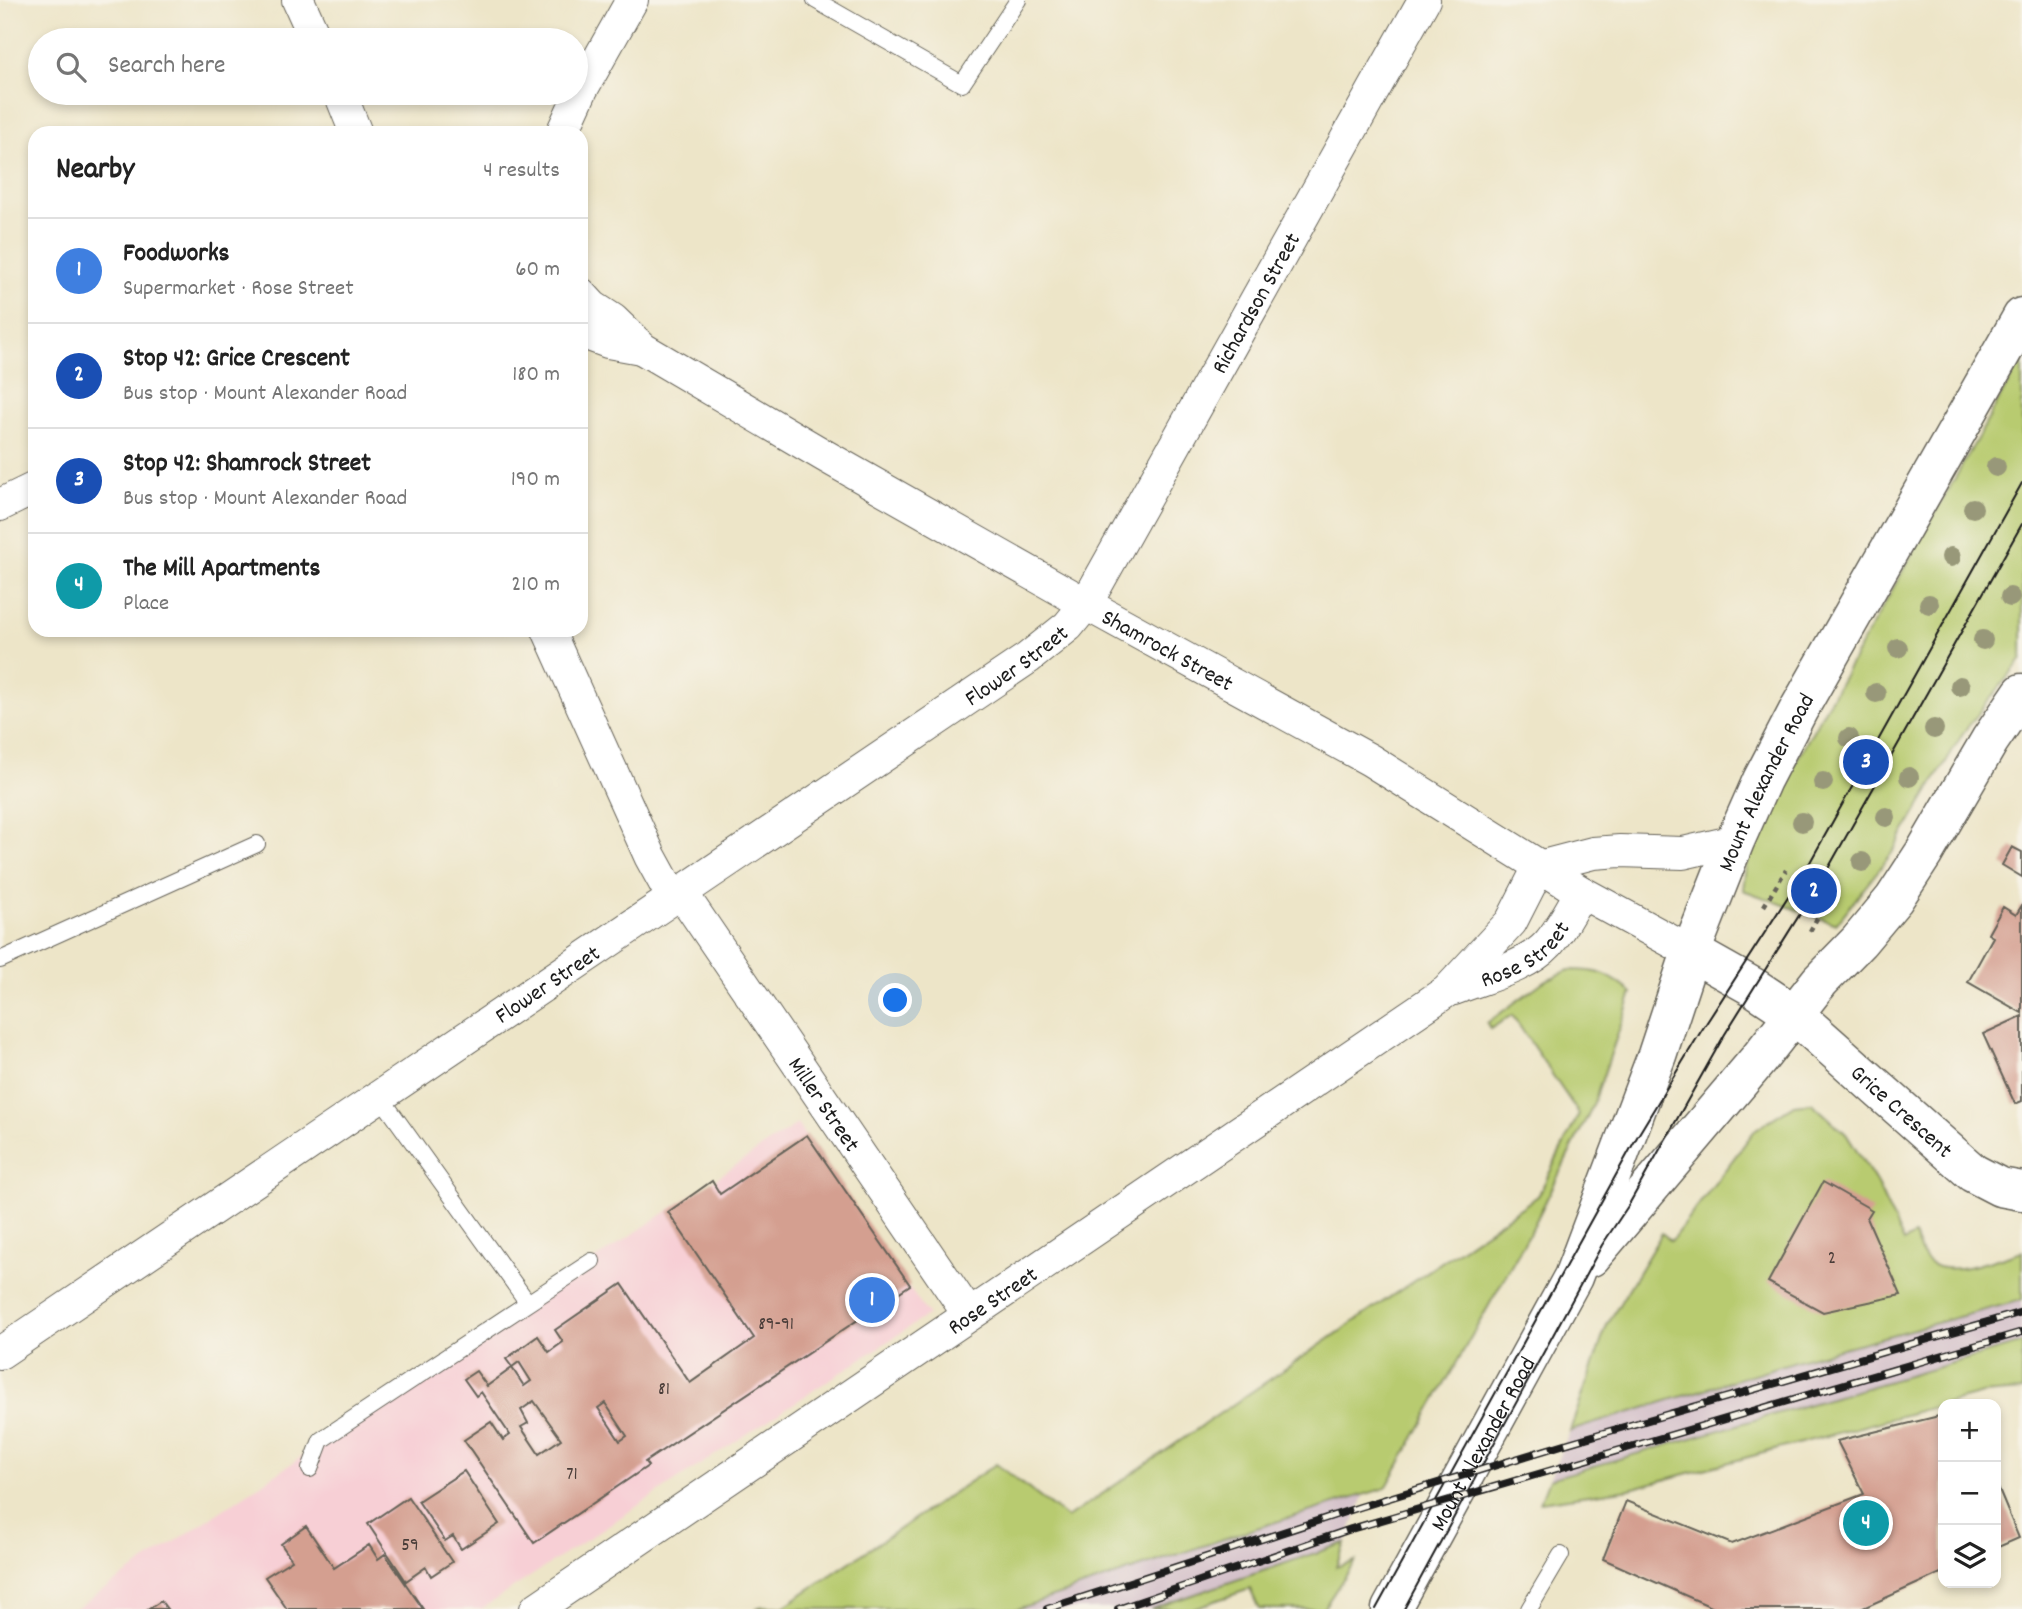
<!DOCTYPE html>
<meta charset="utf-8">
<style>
:root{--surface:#fff;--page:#f2f2f2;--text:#222;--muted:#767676;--line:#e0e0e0;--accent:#db2777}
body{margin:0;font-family:Dekko,sans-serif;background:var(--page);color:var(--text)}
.controls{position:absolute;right:21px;bottom:21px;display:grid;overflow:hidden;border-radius:14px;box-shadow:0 4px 10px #0003}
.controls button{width:63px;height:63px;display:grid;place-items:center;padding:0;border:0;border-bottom:2px solid var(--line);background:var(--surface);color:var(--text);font:35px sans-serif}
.you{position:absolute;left:896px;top:1001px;width:24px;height:24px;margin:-18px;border:5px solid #fff;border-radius:50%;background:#1a73e8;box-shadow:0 0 0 10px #1a73e833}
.badge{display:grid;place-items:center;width:46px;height:46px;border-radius:50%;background:var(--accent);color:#fff;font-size:23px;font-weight:700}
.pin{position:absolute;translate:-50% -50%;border:4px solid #fff;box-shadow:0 2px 7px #0006}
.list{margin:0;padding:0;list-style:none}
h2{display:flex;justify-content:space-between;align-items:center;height:91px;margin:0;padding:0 28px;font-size:30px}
h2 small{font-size:23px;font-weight:400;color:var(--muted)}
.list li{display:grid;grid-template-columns:46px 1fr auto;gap:21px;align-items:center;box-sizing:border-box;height:105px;padding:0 28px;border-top:2px solid var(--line)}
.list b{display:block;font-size:26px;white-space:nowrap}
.list p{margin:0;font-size:23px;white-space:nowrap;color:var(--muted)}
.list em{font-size:23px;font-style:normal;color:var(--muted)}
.icon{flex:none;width:38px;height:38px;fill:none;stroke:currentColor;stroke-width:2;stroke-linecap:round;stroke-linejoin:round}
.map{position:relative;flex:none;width:2022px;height:1609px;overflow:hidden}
.search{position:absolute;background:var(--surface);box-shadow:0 4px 10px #0003;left:28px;top:28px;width:560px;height:77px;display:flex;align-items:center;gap:18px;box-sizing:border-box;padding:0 24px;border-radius:38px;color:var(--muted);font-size:26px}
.panel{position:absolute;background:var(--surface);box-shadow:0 4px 10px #0003;left:28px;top:126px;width:560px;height:511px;border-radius:21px}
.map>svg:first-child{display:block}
.built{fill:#f7cfd5}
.industrial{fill:#d2bdc8}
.green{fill:#b8cb6f;stroke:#6a7446;stroke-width:2}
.building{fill:#d49f90;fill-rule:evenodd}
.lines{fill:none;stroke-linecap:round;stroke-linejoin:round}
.service-casing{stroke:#656258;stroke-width:18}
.minor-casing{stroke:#656258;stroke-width:34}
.tertiary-casing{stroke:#656258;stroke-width:41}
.primary-casing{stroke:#656258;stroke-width:41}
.path{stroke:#656258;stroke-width:4.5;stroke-dasharray:5 5;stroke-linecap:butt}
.service{stroke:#fff;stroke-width:16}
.minor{stroke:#fff;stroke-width:32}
.tertiary{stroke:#fff;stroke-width:38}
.primary{stroke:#fff;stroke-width:38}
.tram{stroke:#1c1c1c;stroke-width:2}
.rail-casing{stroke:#1c1c1c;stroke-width:8}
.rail{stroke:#f7f3e8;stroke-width:5;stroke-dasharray:16;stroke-linecap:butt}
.tree{fill:#989879}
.labels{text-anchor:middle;stroke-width:5;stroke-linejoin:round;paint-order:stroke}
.number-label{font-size:19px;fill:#4a3d39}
.street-label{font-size:23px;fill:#1c1c1c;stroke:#f7f3e8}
</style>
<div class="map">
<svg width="2022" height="1609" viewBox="0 0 2022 1609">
<rect width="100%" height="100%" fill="#f7f3e8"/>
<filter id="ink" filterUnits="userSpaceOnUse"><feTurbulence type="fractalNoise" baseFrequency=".0143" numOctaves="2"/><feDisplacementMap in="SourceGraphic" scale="14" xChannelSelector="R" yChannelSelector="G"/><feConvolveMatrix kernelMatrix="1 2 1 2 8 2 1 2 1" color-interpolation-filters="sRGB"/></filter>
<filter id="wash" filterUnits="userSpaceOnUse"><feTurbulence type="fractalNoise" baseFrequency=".00686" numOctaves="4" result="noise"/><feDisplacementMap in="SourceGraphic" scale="28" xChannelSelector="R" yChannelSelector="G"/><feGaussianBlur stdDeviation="1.57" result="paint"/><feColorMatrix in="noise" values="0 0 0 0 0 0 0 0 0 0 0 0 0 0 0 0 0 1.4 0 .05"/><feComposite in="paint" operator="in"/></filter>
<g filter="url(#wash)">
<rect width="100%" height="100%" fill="#ede5c8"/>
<path class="built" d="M797,1124L928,1315L481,1609H75Z"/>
<path class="industrial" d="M2022,1300V1343L1549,1479L1570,1431L1809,1357Z
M1365,1494L1345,1543L1151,1609H1017L1247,1531Z"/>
<path class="green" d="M2022,359V659L1963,733L1892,853L1836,924L1743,890L1746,866L1784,782Z
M1569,970C1600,970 1609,974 1632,993L1593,1105L1532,1229L1386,1488L1247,1531L1017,1609H757L762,1606L783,1607L996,1464L1067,1518L1538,1196L1579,1114L1512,1015L1490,1029L1487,1023L1544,981Z
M1812,1103L1846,1134L1875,1180L1904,1242L1914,1236C1918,1244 1920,1255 1927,1261C1948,1280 1998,1258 2022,1251V1300L1809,1357L1570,1431L1607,1325L1662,1233L1671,1241L1756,1129L1794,1105Z
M2022,1343V1391L1982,1394L1630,1489L1540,1502L1549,1479Z
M1345,1543L1336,1567L1355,1561L1323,1609H1259L1250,1589L1191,1609H1151Z"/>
<g id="blocks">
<path class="building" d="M2012,847L2022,852V877L2002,865Z
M2022,905V1013L1968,982L1993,937L1988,934L2003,907L2016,915Z
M2022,1016V1101L2015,1104L1983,1034Z
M807,1135L910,1285L645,1462L648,1466L534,1543L464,1440L491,1422L503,1440L510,1435L481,1392L476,1396L464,1379L476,1371L487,1386L512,1368L524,1386L531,1381L519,1362L512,1367L506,1359L538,1336L549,1352L563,1342L555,1330L622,1284L690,1383L754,1338L668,1212L712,1181L720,1194ZM534,1401L561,1439L539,1454L521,1427L528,1423L521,1410ZM605,1403L627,1436L620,1441L598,1408Z
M1823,1182L1872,1210L1867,1218L1901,1295L1823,1312L1768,1282Z
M1943,1415V1572L1861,1609H1716L1603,1559L1626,1501L1732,1544L1864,1494L1837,1441Z
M464,1471L499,1524L461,1549L453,1536L445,1541L418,1501Z
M1996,1483L2019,1538L1996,1548Z
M408,1497L452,1562L431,1576L426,1567L406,1581L368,1524Z
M306,1526L334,1568L369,1545L378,1559L385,1554L423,1609H287L265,1577L292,1560L281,1544Z
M161,1601L167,1609H149Z"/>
</g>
</g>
<g filter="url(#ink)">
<use href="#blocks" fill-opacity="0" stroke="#656258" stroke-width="2"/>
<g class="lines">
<defs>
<path id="service" d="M815,0L962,84L1018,0
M0,960L257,844
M528,1303L592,1261
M310,1469L321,1440L528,1303L379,1095
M1529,1609L1561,1555"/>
<g id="minor">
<path d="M298,0L316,40"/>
<path d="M340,93L356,133"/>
<path d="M562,133L582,89L632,0"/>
<path id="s1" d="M581,294L593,307L613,320L643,349L825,456L1086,604L1370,760L1581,892L1691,952"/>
<path d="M581,332L608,342L641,348"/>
<path d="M0,505L35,488"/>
<path d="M548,630L650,856L673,898"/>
<path d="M1539,867L1593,853L1620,851L1683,853L1735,841"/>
<path id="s2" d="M681,892L969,1315"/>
<path id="s3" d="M1454,989C1484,977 1526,968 1548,944C1561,929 1571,909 1581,892"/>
<path id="s4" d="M0,1353L1028,658L1068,626L1086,604L1424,0"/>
<path id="s5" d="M536,1609L1447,991L1511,922L1539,867"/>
</g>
<g id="tertiary">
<path id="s6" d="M1794,1014L1973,1173L2000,1187L2022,1191"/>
</g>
<g id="primary">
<path d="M1691,952L1755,988L1794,1014"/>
<path d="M1591,1257L1758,1060L1820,981L1859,941L1894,899L1924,853L1990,740L2022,693"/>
<path id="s7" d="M1391,1609L1573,1277L1657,1055L1691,952L1735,841L1762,780L1799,709L2022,317"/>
</g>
</defs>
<use href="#service" class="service-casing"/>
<use href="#minor" class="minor-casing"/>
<use href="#tertiary" class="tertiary-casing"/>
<use href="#primary" class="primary-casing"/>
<path class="path" d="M1764,906L1786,870
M1810,931L1831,893"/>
<use href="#service" class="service"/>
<use href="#minor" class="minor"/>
<use href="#tertiary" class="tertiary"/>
<use href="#primary" class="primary"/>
<path class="tram" d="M1376,1609L1637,1137L1700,1033L1809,864L2022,483
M1404,1609L1602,1245L1628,1206L1725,1034L1825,874L2022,524"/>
<defs>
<path id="rail" d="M1047,1609L1360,1507L1565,1444L2022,1312
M1118,1609L1351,1529L2022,1332"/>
</defs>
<use href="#rail" class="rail-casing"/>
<use href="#rail" class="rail"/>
</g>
<g class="tree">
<circle cx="1996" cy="467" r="10"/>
<circle cx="1973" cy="508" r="10"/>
<circle cx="1951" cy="557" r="10"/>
<circle cx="2010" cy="597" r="10"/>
<circle cx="1929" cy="604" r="10"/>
<circle cx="1983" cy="640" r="10"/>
<circle cx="1898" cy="648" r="10"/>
<circle cx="1960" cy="686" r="10"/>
<circle cx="1876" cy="693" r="10"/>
<circle cx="1934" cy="729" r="10"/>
<circle cx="1849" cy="738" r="10"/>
<circle cx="1909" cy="777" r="10"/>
<circle cx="1823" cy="782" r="10"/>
<circle cx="1886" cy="817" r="10"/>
<circle cx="1802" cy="822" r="10"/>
<circle cx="1862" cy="862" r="10"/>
</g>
</g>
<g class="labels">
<g class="number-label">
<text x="1832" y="1263">2</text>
<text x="776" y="1329">89-91</text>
<text x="664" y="1394">81</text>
<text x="572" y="1479">71</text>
<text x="410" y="1550">59</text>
</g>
<g class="street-label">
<text dy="8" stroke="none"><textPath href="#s4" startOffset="1666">Richardson Street</textPath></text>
<text dy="8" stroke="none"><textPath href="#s1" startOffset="688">Shamrock Street</textPath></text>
<text dy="8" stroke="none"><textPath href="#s4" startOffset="1227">Flower Street</textPath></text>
<text dy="8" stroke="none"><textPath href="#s7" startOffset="910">Mount Alexander Road</textPath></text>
<text dy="8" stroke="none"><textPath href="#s3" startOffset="80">Rose Street</textPath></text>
<text dy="8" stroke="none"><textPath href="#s4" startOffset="660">Flower Street</textPath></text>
<text dy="8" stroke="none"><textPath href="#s2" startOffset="256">Miller Street</textPath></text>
<text dy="8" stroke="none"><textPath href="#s6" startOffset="145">Grice Crescent</textPath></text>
<text dy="8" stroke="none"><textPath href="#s5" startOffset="551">Rose Street</textPath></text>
<text dy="8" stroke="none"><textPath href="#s7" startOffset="189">Mount Alexander Road</textPath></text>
</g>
</g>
</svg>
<div class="controls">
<button>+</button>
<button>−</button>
<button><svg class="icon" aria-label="layers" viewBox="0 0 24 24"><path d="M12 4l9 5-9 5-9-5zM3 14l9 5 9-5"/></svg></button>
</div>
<div class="you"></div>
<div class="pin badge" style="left:872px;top:1300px;background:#3f7fe0">1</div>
<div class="pin badge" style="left:1814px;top:891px;background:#1a4fb4">2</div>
<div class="pin badge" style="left:1866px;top:762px;background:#1a4fb4">3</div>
<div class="pin badge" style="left:1866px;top:1523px;background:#0f9aa8">4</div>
<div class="search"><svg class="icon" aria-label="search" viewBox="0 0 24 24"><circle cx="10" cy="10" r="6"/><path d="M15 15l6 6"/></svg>Search here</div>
<section class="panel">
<h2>Nearby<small>4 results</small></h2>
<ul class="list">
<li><span class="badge" style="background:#3f7fe0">1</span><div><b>Foodworks</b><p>Supermarket · Rose Street</p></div><em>60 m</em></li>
<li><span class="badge" style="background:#1a4fb4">2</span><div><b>Stop 42: Grice Crescent</b><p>Bus stop · Mount Alexander Road</p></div><em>180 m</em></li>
<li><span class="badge" style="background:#1a4fb4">3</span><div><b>Stop 42: Shamrock Street</b><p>Bus stop · Mount Alexander Road</p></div><em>190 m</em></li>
<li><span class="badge" style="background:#0f9aa8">4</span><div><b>The Mill Apartments</b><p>Place</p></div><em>210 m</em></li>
</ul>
</section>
</div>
